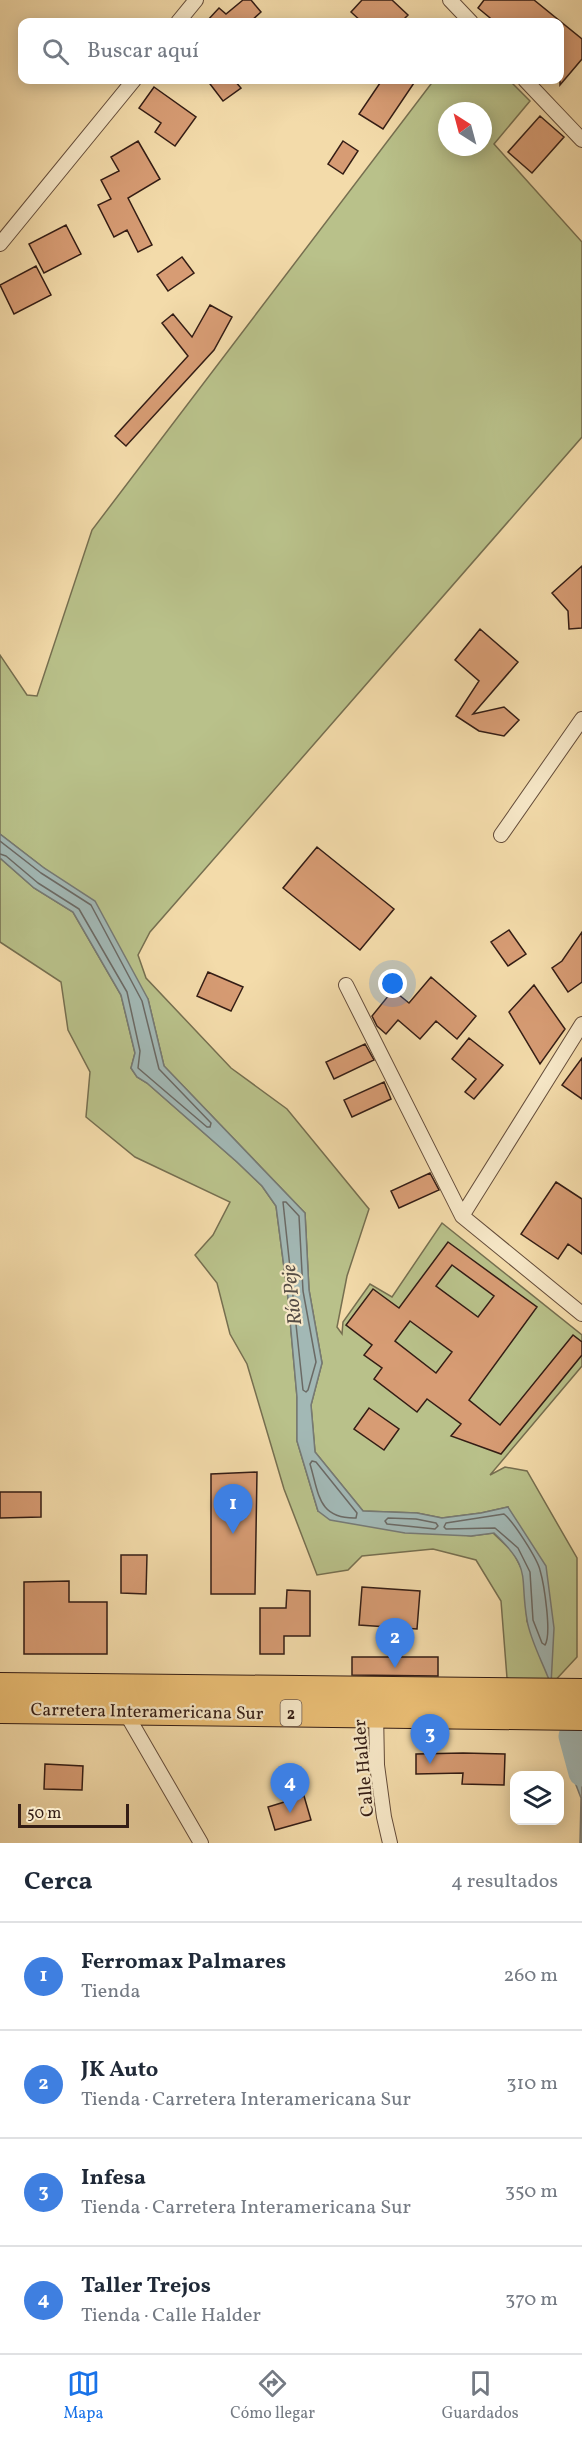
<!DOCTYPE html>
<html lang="es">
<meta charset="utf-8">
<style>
:root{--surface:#fff;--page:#f2f2f3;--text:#1f2937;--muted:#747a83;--line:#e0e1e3;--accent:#1a73e8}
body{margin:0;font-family:Vollkorn,serif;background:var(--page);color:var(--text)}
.controls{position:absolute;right:18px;bottom:18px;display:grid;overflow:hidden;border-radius:12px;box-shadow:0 3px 15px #0003}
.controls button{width:54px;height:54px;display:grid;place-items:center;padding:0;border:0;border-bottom:2px solid var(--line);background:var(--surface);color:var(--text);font:30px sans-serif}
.compass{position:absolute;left:438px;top:102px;width:54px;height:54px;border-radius:50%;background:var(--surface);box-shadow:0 3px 15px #0003;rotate:324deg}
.scale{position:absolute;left:18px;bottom:15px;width:111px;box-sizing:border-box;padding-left:6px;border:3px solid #341d15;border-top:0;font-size:16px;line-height:21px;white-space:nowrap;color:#341d15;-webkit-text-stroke:4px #f7e8c8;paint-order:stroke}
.you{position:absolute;left:393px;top:984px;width:21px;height:21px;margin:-15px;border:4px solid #fff;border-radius:50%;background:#1a73e8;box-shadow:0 0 0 9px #1a73e833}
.badge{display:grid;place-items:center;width:39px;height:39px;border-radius:50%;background:var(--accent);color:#fff;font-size:20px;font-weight:700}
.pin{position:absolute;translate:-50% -50px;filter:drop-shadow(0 2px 3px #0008)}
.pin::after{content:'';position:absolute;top:32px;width:21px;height:18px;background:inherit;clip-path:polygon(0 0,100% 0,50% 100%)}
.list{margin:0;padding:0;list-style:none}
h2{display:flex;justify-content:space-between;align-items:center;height:78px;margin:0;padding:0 24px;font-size:26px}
h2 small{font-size:20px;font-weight:400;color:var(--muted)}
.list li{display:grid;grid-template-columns:39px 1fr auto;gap:18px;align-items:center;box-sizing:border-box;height:108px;padding:0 24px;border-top:2px solid var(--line)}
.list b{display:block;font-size:22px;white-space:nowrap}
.list p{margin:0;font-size:20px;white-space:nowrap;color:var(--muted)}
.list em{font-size:20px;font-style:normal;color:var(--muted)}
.icon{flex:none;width:33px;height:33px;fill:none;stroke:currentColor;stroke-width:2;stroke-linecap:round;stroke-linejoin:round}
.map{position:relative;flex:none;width:582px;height:1843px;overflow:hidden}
.search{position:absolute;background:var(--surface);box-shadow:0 3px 15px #0003;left:18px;right:18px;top:18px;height:66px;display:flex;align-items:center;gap:15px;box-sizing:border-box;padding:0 21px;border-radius:12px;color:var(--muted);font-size:22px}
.sheet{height:510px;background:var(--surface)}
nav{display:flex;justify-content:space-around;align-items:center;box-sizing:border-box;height:84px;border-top:2px solid var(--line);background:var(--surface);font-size:16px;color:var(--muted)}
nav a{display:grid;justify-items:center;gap:3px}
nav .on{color:var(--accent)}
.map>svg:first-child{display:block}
.green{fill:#b9c18a;stroke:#766f50;stroke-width:1.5;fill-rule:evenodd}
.water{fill:#a2b8b5;stroke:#767a75;stroke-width:1.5}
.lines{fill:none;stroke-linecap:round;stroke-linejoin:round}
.shore{stroke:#6b6a65;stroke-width:1.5}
.river{stroke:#a2b8b5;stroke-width:27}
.building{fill:#d79c74;stroke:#341d15;stroke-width:1.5;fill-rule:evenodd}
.street-casing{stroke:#644c3a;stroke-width:16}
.highway-casing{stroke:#341d15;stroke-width:28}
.street{stroke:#f7e8c8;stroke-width:14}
.highway{stroke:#eabe75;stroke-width:26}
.labels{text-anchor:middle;stroke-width:4.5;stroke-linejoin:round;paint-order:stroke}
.shield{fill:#f7e8c8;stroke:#6e5a4b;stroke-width:1.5}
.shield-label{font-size:16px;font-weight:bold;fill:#341d15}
.street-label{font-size:18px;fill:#341d15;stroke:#f7e8c8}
.water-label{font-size:20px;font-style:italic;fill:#554c45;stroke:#f7e8c8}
</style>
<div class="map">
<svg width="582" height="1843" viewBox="0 0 582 1843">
<rect width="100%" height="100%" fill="#f3dbaa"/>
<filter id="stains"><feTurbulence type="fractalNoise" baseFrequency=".00333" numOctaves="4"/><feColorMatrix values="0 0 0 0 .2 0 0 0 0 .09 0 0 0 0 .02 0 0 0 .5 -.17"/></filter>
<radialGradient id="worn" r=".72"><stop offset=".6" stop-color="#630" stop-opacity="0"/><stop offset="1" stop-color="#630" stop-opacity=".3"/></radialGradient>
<path class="green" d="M434,80H509L530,101L494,144L582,242V437L150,932L138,955L146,978L231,1068L287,1109L369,1209L347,1276L337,1327L342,1334L343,1322L370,1284L392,1297L442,1223L582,1335V1366L490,1475L505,1467L527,1471L577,1558V1657L551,1685H526L507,1678L501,1601L476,1560L433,1549L362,1556L348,1570L317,1575L284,1489L247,1364L230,1334L217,1283L195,1255L213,1235L230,1202L135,1157L86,1117L90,1072L68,1030L61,982L0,942V858L34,888L73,912L121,995L135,1053L131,1068L137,1077L147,1083L237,1162L262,1186L276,1206L288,1298L297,1397V1441L318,1511L471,1536L493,1533L513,1552L524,1574L527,1621L551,1683L508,1507L481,1513L442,1518L417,1513L363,1511L315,1452L311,1405L322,1363L309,1290L305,1213L164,1066L148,999L44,868L0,834V655L27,695L37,696L92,530ZM447,111H483V147H447Z"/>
<path class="water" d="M0,834L44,868L95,901L148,999L164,1066L305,1213L309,1290L322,1363L311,1405L315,1452L363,1511L417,1513L442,1518L481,1513L508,1507L546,1566L554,1628L551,1685C544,1665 530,1640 527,1620C519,1574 533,1570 494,1533L471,1536L405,1533L330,1520L318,1511L297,1441V1397L288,1298L276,1206L262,1186L237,1162L147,1083L137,1077L131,1068L135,1053L121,995L73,912L34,888L0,858Z
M579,1754L582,1760V1843H580L581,1798L571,1772Z"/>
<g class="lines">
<path class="shore" d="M0,841L41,873L91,905L142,1001L159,1069L211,1123L210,1127H207L138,1068L140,1051L127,992L79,909L38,883L6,856L0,854
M283,1202H286L299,1216L303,1291L316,1362L308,1390L306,1392L303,1390Z
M312,1461L316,1462L357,1513L356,1518C318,1519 319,1494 310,1464Z
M504,1514C513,1521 537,1558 540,1570C544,1584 552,1634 545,1645L542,1643L533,1620L530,1572L518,1548L495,1528L446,1529L444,1527L446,1523Z
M388,1518L416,1519L436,1523L438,1526L435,1529L387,1524L385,1521Z"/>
<path class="river" d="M572,1736L582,1773"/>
</g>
<path class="building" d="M243,0H251L261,12L250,22H206L219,8L226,14Z
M362,0H392L408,15L401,22H362L351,12Z
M484,0H534L582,39V59L560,85V22H495L478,8Z
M207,80H234L241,88L223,101Z
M382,80H416L383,129L359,114Z
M154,87L196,117L175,146L155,132L161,123L139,108Z
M540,116L564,137L532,173L508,152Z
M138,141L160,179L128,198L152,245L138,252L127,230L114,237L98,205L111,199L101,180L119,171L111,157Z
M343,141L358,151L343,174L328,164Z
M66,225L81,254L44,273L29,244Z
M182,257L194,273L168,291L157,275Z
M36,266L51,295L14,314L0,285Z
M210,305L232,317L214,350L126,446L115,436L188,356L162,323L173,314L192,337Z
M582,566V628L569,629L568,611L552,593Z
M480,629L518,662L473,714L504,707L519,720L504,736L479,731L456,716L479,681L455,660Z
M317,847L394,909L360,950L283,888Z
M509,930L526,954L508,966L491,942Z
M582,932V982L568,992L552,968L562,961Z
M208,972L243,987L231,1011L197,996Z
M431,977L476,1016L457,1039L436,1021L420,1039L398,1020L386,1034L377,1026L372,1016L393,990L409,1003Z
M534,985L565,1029L540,1064L509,1012Z
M469,1038L503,1065L474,1099L465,1092L476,1079L452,1059Z
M365,1044L374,1060L334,1079L326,1062Z
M582,1058V1099L562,1085Z
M384,1082L391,1099L352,1117L344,1100Z
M430,1173L439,1190L399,1208L391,1191Z
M556,1182L582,1199V1254L568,1244L558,1259L521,1234Z
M448,1242L537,1307L469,1400L500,1425L573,1335L582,1342V1355L501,1454L451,1436L461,1424L427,1399L417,1412L374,1379L382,1368L364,1355L372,1345L346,1325L373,1289L399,1308ZM452,1265L494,1296L478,1317L436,1286ZM410,1321L452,1352L436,1373L395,1341Z
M369,1408L399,1429L384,1450L354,1429Z
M257,1472L255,1594H211V1474Z
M0,1492H41V1517L0,1518Z
M121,1555H147L146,1594L121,1593Z
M69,1581V1602H107V1654H24V1582Z
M362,1587L420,1591L417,1629L359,1625Z
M287,1590L310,1591V1636H284V1654H260V1608H286Z
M352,1657H438V1676L352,1675Z
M463,1753L505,1754L504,1785L462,1784L463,1773L416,1774V1754Z
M45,1764L83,1766L82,1790L44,1789Z
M304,1796L311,1820L275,1830L268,1807Z"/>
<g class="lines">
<defs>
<path id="street" d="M450,0L471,22
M178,22L196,0
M525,80L582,140
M0,244L134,80
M501,835L582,719
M346,985L462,1216L582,1314
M462,1216L582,1024
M124,1710L201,1843
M376,1711L377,1765L384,1817L390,1843"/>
<path id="highway" d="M0,1686L582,1692
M0,1710L582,1717"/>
</defs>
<use href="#street" class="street-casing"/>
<use href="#highway" class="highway-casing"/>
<use href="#street" class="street"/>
<use href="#highway" class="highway"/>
</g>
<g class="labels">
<rect class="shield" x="280.5" y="1700" width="21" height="26" rx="4.5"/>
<g class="shield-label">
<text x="291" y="1719">2</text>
</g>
<g class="street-label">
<text transform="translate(147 1711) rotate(1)" y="6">Carretera Interamericana Sur</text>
<text transform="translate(363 1768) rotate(-95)" y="6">Calle Halder</text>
</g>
<g class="water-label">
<text transform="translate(291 1295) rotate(-96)" y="7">Río Peje</text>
</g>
</g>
<rect width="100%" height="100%" filter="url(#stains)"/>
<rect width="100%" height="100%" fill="url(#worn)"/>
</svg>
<div class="controls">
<button><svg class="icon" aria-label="layers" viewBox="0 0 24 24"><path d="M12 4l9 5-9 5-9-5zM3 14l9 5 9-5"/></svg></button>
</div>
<svg class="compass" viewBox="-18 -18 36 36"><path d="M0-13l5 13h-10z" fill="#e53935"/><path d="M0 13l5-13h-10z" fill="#747a83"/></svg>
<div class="scale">50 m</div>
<div class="you"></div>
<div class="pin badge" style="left:233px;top:1534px;background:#3f7fe0">1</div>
<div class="pin badge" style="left:395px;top:1668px;background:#3f7fe0">2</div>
<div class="pin badge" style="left:430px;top:1764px;background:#3f7fe0">3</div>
<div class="pin badge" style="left:290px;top:1813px;background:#3f7fe0">4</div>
<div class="search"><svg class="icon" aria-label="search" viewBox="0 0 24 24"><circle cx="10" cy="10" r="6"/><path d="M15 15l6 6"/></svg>Buscar aquí</div>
</div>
<section class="sheet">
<h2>Cerca<small>4 resultados</small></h2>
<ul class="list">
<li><span class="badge" style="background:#3f7fe0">1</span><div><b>Ferromax Palmares</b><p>Tienda</p></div><em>260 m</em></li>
<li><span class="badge" style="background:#3f7fe0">2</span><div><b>JK Auto</b><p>Tienda · Carretera Interamericana Sur</p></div><em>310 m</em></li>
<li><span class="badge" style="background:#3f7fe0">3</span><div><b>Infesa</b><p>Tienda · Carretera Interamericana Sur</p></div><em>350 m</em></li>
<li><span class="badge" style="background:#3f7fe0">4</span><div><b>Taller Trejos</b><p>Tienda · Calle Halder</p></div><em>370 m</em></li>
</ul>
</section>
<nav>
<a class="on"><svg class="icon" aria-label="map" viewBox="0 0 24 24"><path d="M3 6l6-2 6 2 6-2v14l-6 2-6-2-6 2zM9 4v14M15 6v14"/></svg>Mapa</a>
<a><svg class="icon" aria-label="directions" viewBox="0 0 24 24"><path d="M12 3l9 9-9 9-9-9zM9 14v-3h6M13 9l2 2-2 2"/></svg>Cómo llegar</a>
<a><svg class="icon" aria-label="saved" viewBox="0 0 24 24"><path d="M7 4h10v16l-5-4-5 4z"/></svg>Guardados</a>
</nav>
